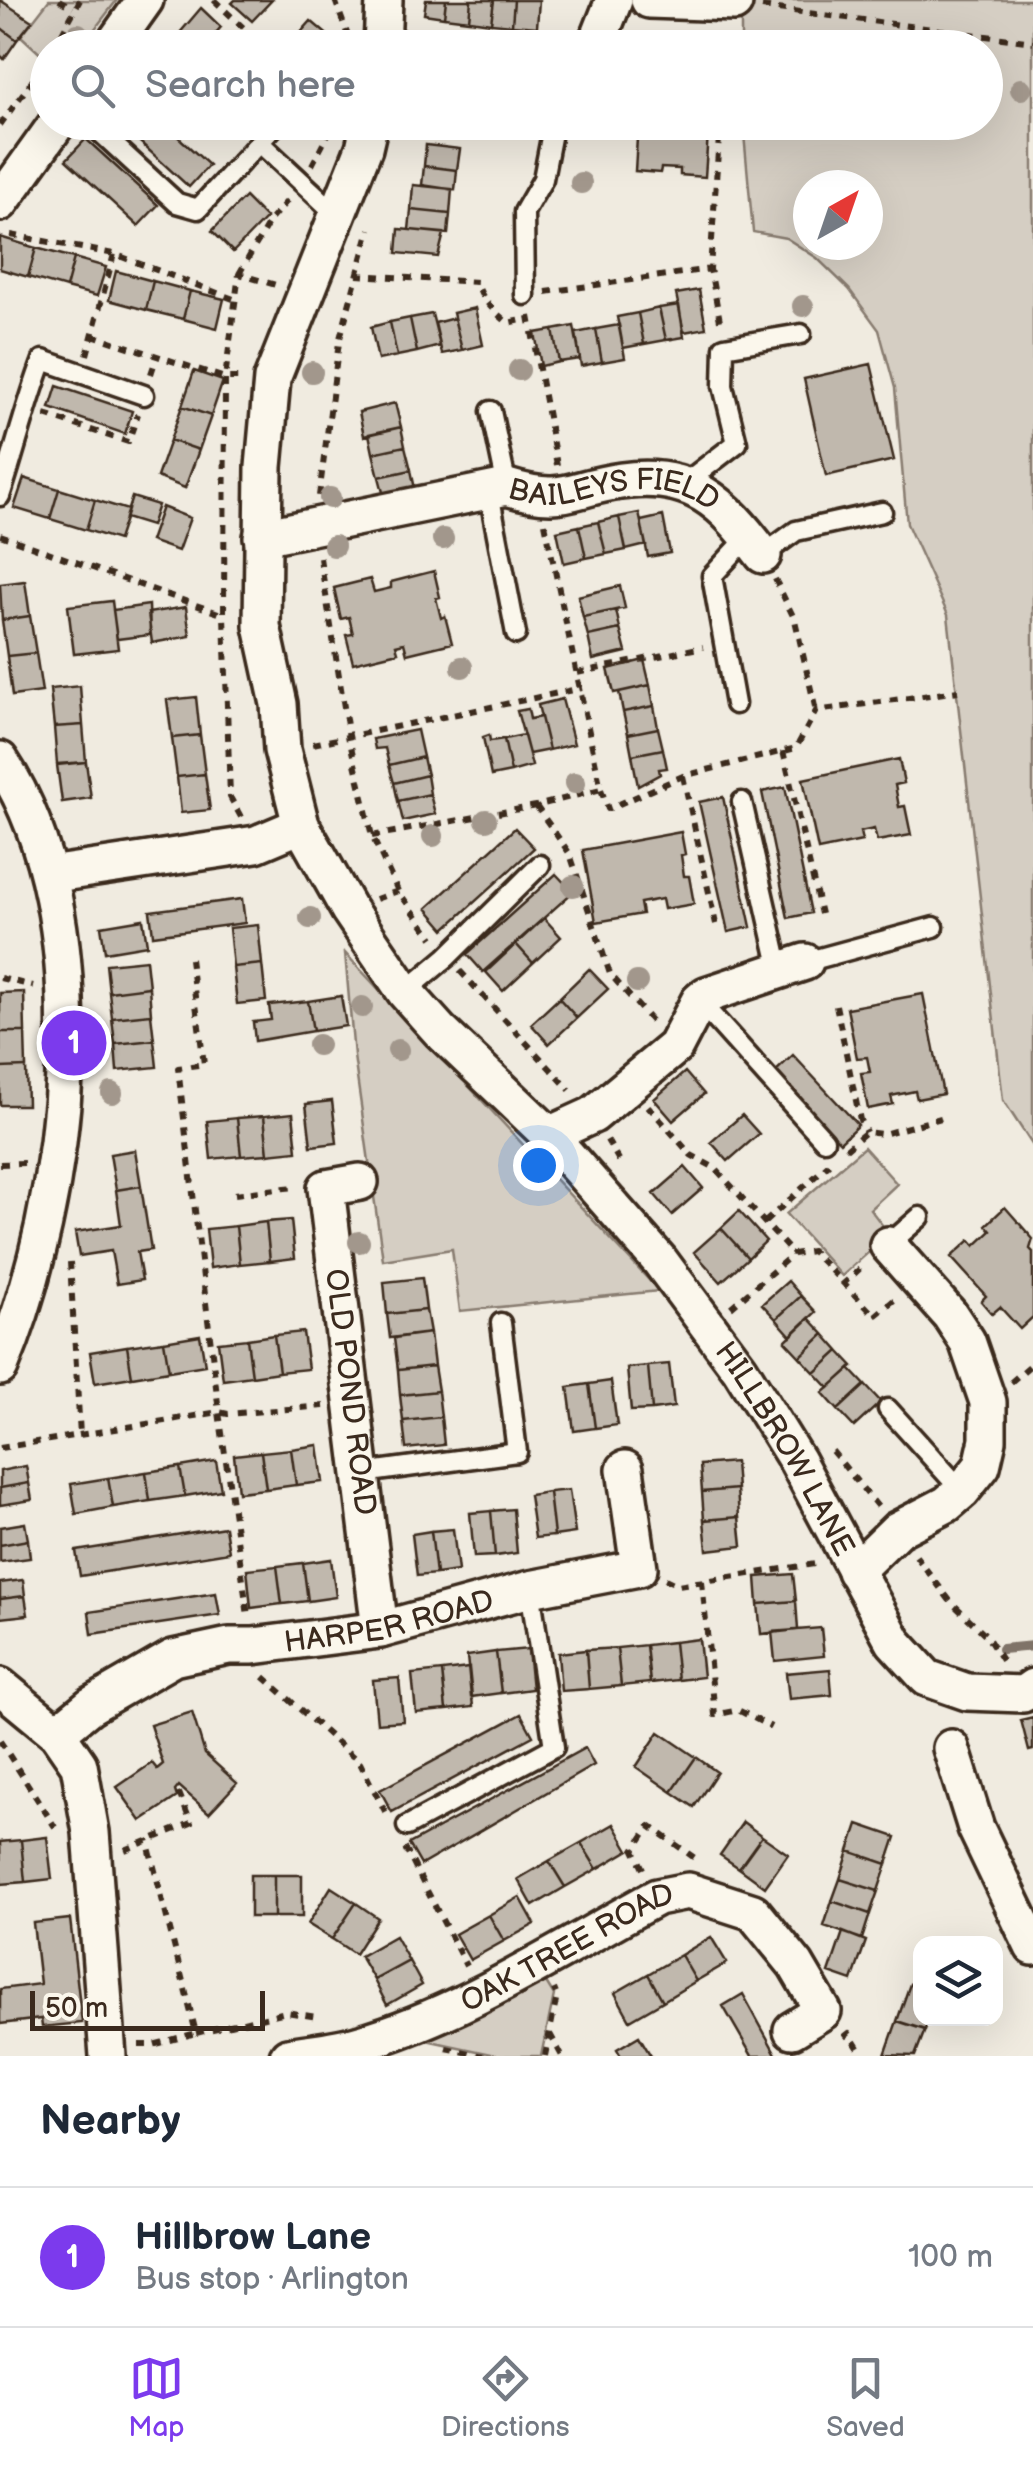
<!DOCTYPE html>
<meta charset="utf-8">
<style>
:root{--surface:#fff;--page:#f2f2f3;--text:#1f2937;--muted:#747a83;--line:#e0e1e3;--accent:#7c3aed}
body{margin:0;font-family:"Balsamiq Sans",sans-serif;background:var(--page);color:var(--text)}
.controls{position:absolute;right:30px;bottom:30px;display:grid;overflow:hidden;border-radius:20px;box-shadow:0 10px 40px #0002}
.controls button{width:90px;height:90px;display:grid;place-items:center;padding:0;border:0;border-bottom:2px solid var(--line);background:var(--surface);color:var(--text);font:50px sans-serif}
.compass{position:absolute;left:793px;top:170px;width:90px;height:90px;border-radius:50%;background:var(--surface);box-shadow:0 10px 40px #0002;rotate:40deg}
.scale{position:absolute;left:30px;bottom:25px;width:235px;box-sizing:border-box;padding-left:10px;border:5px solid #3b2a1e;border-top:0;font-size:28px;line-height:35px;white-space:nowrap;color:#3b2a1e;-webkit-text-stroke:8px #fbf7ec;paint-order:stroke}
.you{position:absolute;left:538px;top:1165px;width:35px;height:35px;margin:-25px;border:8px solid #fff;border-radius:50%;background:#1a73e8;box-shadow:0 0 0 15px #1a73e833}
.badge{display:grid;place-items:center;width:65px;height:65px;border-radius:50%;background:var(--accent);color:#fff;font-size:32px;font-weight:700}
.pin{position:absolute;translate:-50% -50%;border:5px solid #fff;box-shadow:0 2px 10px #0006}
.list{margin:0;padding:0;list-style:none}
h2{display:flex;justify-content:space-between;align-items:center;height:130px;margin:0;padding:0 40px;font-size:42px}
h2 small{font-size:32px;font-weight:400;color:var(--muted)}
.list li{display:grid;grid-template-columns:65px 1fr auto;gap:30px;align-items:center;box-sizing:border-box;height:140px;padding:0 40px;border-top:2px solid var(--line)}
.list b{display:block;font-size:38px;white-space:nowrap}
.list p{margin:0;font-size:32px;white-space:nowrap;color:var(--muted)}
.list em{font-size:32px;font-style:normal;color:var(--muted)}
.icon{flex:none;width:55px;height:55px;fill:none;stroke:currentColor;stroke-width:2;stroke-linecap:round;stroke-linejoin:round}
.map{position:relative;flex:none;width:1033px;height:2056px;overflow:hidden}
.search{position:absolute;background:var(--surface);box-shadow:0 10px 40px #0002;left:30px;right:30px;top:30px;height:110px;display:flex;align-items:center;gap:25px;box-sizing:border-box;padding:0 35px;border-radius:55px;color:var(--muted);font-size:38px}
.sheet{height:270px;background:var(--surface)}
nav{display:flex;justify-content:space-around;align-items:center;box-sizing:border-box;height:140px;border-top:2px solid var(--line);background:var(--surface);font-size:28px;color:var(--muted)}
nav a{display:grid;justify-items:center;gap:5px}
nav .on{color:var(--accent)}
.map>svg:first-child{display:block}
.green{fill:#d5cec3;stroke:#887c70;stroke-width:2.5;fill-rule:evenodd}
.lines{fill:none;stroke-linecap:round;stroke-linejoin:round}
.stream{stroke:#7f7367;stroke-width:10}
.building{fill:#c0b8ad;stroke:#3b2a1e;stroke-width:2.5}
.service-casing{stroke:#3b2a1e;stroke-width:25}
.minor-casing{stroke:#3b2a1e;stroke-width:42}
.path{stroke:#3b2a1e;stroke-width:6;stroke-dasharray:8 8;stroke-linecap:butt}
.service{stroke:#fbf7ec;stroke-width:18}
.minor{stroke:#fbf7ec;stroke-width:35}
.tree{fill:#a2978c}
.labels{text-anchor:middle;stroke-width:8;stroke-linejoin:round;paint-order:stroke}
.street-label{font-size:30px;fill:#3b2a1e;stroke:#fbf7ec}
</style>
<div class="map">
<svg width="1033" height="2056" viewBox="0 0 1033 2056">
<rect width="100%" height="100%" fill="#f0ebe0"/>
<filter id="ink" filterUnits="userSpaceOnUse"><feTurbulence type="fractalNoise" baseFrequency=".01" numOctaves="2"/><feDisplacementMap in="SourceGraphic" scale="20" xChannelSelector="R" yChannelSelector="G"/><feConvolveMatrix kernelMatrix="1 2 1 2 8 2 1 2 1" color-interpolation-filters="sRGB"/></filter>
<g filter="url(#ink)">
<path class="green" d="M49,0H117L81,47L48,48L47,60L21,36Z
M741,0H1033V1146L1003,1100L948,615L907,524L895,388L879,330L849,289L817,258L786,238L753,232L743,123L986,122V48H741ZM808,185H868V245H808Z
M345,953L659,1291L460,1311L452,1249L383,1260L354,1056Z
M864,1147L897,1184L870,1209L889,1234L842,1276L786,1214Z
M546,1982L554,1995L541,2056H501L426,2040Z"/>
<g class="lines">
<path class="stream" d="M1002,1649L1033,1646"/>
</g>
<path class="building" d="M0,0L32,21L17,40L0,27Z
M235,0H272L252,21L232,3Z
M426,0H446L444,17L424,14Z
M446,0H471L469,20L444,17Z
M471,0H494L491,23L469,20Z
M494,0H514L512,25L491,23Z
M514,0H539L537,27L512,25Z
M201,8L221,27L216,33L230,46L234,42L240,48H167Z
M311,21L330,37L320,48H287Z
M0,27L17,40L4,59L0,55Z
M118,122H162L209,165L189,187Z
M713,122L702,123L701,132L708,133L705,177L680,175V169L661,168L660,173L635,171L637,138L646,139L647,131H636L637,123Z
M86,139L158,205L138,226L66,160Z
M426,145L460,149L457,170L424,166Z
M424,166L457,170L455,190L422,185Z
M413,185L452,189L450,214L411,210Z
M245,197L266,218L233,252L212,231Z
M411,210L450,214L448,234L409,230Z
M399,229L444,233L438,257L397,253Z
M0,237L36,248L28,277L0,269Z
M36,248L74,258L66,288L28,277Z
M74,258L106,267L97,296L66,288Z
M116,271L153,281L146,310L109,300Z
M153,281L190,291L183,319L146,310Z
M699,290L706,328L684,332L676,294Z
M190,291L224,299L217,328L183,319Z
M679,305L684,337L666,340L659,308Z
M475,308L483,345L462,350L453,313Z
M659,308L666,340L644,344L638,313Z
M638,313L644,344L623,348L617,317Z
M432,314L440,346L417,352L410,318Z
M410,318L417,352L397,356L390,322Z
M454,318L462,350L442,354L435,323Z
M390,322L397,356L378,360L371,327Z
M619,325L625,358L602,362L596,329Z
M574,326L580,359L559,362L553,330Z
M596,329L602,362L581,366L576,333Z
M553,330L559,362L541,366L535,333Z
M871,364L894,460L826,476L804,379Z
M194,371L223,381L211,416L182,406Z
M57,386L132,411L125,434L50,408Z
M395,403L401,427L364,436L359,412Z
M182,406L211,416L199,450L170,440Z
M401,427L405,446L373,453L369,434Z
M170,440L199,450L185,488L157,477Z
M405,446L411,470L379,477L373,453Z
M411,470L415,489L384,496L379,477Z
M24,478L59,489L50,519L14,508Z
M59,489L95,500L86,530L50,519Z
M132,497L158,505L151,526L125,518Z
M95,500L128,510L118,540L86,530Z
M162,507L190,518L178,551L150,541Z
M639,513L646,545L626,550L619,517Z
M663,516L670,553L648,557L641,521Z
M619,517L626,550L606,554L598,522Z
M598,522L606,554L586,558L579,526Z
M579,526L586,558L564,563L557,531Z
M434,571L440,597L436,598L441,618L445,616L452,643L407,654L404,643L396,645L398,652L353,663L346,635L353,634L349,617L341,619L334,588L370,579L374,592L391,588V582Z
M25,581L30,616L2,620L0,584Z
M620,586L625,608L583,617L578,596Z
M112,601L118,649L74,654L68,606Z
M149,605L150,635L117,639L113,610Z
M186,607L190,636L152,643L148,613Z
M616,610L620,629L588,636L583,617Z
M30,616L36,653L7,656L2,620Z
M620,629L626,652L593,660L588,636Z
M36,653L42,692L12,696L7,656Z
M644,660L650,685L614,693L608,669Z
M650,685L654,706L623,712L619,692Z
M80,686L83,725L54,727L50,689Z
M196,697L200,735L172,738L167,700Z
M562,699L574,744L549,750L538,705Z
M654,706L658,728L628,734L623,712Z
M528,709L530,719L541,717L549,750L529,754L517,711Z
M83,725L86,762L57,764L54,727Z
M658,728L663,749L632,755L628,734Z
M417,730L423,757L389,765L385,748L375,749L373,739Z
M200,735L205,774L177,777L172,738Z
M489,735L490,741L504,739L511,772L491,776L483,737Z
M524,735L532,766L511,772L504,739Z
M663,749L667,768L659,769L660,774L638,786L632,755Z
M423,757L427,775L394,783L389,765Z
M899,759L904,783L895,785L899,807L905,806L911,835L877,841L874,829L860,832L862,841L818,850L803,779Z
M86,762L91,798L62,802L57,765Z
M205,774L210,810L181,813L177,777Z
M427,775L430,794L398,801L394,783Z
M785,787L811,913L788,918L762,792Z
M430,794L435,814L403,821L398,801Z
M723,797L751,927L728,932L699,802Z
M515,828L534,848L445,929L427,908Z
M681,832L685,854L681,855L684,876H689L694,904L664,909L662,899L640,903L642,914L596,922L583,850Z
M556,874L573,892L483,972L467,954Z
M242,899L245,923L153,935L150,911Z
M544,918L561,937L533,963L516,944Z
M143,919L147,945L105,952L101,926Z
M258,925L262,964L233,967L229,928Z
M516,944L533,963L503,991L486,972Z
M146,960L149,987L109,992L106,964Z
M262,964L266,1001L237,1004L233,967Z
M589,969L608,989L577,1018L559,998Z
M149,987L151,1014L112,1018L109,992Z
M24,992L25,1032H0V993Z
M923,994L943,1094L917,1099L915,1091L891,1096L893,1104L868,1109L861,1073L870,1072L867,1057L857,1058L847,1008Z
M341,996L346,1026L313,1031L308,1001Z
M559,998L577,1018L549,1044L531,1024Z
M308,1001L313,1031L255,1041L253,1022L271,1020L269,1005Z
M151,1014L154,1040L115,1044L112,1018Z
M0,1032H25L26,1067L0,1068Z
M154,1040L157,1067L117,1071L115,1044Z
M793,1055L858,1125L840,1142L775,1072Z
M26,1067L27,1105H0V1068Z
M685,1072L704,1094L673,1121L654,1099Z
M332,1101L337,1143L311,1146L306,1104Z
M293,1113L297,1151L268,1154L264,1116Z
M742,1115L759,1134L728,1161L711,1142Z
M264,1116L268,1154L241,1156L237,1118Z
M237,1118L241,1156L211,1159L207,1121Z
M135,1150L141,1186L116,1190L110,1154Z
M685,1167L703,1188L672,1215L654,1194Z
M141,1186L151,1250L137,1252L142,1280L117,1284L111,1251L79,1256L75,1232L121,1225L116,1190Z
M1005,1207L1033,1239L1030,1249L1033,1252V1317L1020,1329L1000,1307L992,1314L981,1301L986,1296L951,1257L970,1240L975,1246L991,1231L986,1225Z
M739,1211L766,1241L748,1258L721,1228Z
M291,1220L295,1258L270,1261L266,1222Z
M266,1222L270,1261L240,1264L236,1226Z
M236,1226L240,1264L210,1268L206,1229Z
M721,1228L748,1258L721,1282L694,1252Z
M422,1278L426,1310L387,1314L384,1282Z
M788,1281L801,1296L776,1319L762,1304Z
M801,1296L816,1312L791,1336L776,1319Z
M426,1310L430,1333L390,1338L387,1314Z
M809,1318L824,1334L800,1357L785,1341Z
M303,1332L308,1369L279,1372L274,1335Z
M430,1333L434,1366L398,1370L394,1338Z
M824,1334L839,1351L815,1373L800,1357Z
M200,1335L205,1365L169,1371L164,1341Z
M274,1335L279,1372L252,1376L247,1339Z
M247,1339L252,1376L223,1380L218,1342Z
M164,1341L169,1371L132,1377L127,1346Z
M127,1346L132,1377L95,1383L90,1352Z
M839,1351L853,1366L829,1388L815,1373Z
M669,1364L674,1407L652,1410L648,1366Z
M434,1366L438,1391L400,1395L398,1370Z
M648,1366L652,1410L631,1411L627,1368Z
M850,1369L865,1385L838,1410L823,1393Z
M611,1381L617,1425L595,1428L589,1384Z
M589,1384L595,1428L574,1431L568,1387Z
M865,1385L881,1402L854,1427L838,1410Z
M438,1391L441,1417L403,1421L400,1395Z
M441,1417L444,1445L406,1449L403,1421Z
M318,1445L323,1482L296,1485L291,1449Z
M291,1449L296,1485L266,1489L261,1452Z
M261,1452L266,1489L238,1492L234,1455Z
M216,1461L221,1490L185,1496L180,1467Z
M735,1462L737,1489L702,1492L700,1465Z
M26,1466L29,1483L0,1488V1471Z
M180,1467L185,1496L150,1501L146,1472Z
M146,1472L150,1501L113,1507L108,1478Z
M108,1478L113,1507L76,1514L71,1484Z
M29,1483L32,1500L0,1505V1488Z
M737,1489L739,1517L704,1520L702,1492Z
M569,1490L575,1533L554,1536L549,1492Z
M549,1492L554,1536L535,1538L529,1495Z
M513,1509L517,1553L495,1556L491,1511Z
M491,1511L495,1556L474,1557L470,1513Z
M739,1517L742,1546L707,1550L704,1520Z
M25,1523L28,1540L0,1545V1527Z
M225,1527L229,1552L80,1576L76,1551Z
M453,1529L458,1571L436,1574L431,1531Z
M431,1531L436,1574L417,1576L412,1534Z
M28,1540L30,1558L0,1562V1545Z
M331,1559L336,1597L308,1601L303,1563Z
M303,1563L308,1601L282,1604L277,1566Z
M277,1566L282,1604L251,1608L247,1569Z
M793,1574L796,1601L758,1604L756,1577Z
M23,1580L25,1596L0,1599V1583Z
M216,1593L220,1615L92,1634L89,1612Z
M25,1596L28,1615L0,1618V1599Z
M796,1601L798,1630L761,1634L758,1604Z
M821,1628L824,1656L775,1661L772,1632Z
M699,1639L703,1677L678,1680L674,1642Z
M674,1642L678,1680L650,1683L646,1645Z
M646,1645L650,1683L621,1686L617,1648Z
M617,1648L621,1686L589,1689L586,1650Z
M528,1649L532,1689L501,1693L496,1652Z
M586,1650L589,1689L561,1691L558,1653Z
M496,1652L501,1693L471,1697L467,1656Z
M469,1668L473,1707L446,1710L442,1671Z
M830,1669L832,1695L789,1699L786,1673Z
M442,1671L446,1710L416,1713L412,1674Z
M399,1678L403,1721L377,1723L373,1680Z
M192,1712L205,1754L237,1783L209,1813L179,1786L175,1791L177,1797L141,1821L117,1787L152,1763L157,1769L163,1764L150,1725Z
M521,1714L533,1736L392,1812L380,1790Z
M1033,1717V1750L1029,1751L1021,1720Z
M659,1732L696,1757L672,1792L636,1767Z
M585,1748L594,1765L421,1865L409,1844Z
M696,1757L717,1772L694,1807L672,1792Z
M743,1822L762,1836L739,1868L720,1855Z
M614,1824L629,1850L597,1869L581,1843Z
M858,1824L896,1837L887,1864L849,1851Z
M762,1836L788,1854L765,1887L739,1868Z
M47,1837L52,1879L25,1882L21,1840Z
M21,1840L25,1882L1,1884L0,1842Z
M581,1843L597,1869L565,1887L549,1861Z
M849,1851L887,1864L878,1891L840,1879Z
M549,1861L565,1887L533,1906L518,1879Z
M250,1875H274V1917H250Z
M274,1875H302V1917H274Z
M840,1879L878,1891L870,1914L832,1901Z
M331,1887L356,1903L332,1939L308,1924Z
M520,1897L535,1924L504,1941L489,1915Z
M832,1901L870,1914L862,1939L824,1926Z
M356,1903L378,1918L355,1954L332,1939Z
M489,1915L504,1941L470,1960L455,1934Z
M70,1919L82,2023L42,2027L41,2019L0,2024V1989L40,1984L33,1923Z
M843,1932L866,1941L852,1981L829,1973Z
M395,1936L409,1961L374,1980L360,1956Z
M711,1937L727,1963L696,1981L681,1955Z
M681,1955L696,1981L663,2001L648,1974Z
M409,1961L422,1985L387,2005L374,1980Z
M648,1974L663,2001L630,2020L615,1993Z
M910,1984L920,1988V2018H929L925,2030L897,2021Z
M743,1994L777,2056H752L723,2006Z
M897,2021L925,2030L915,2056L885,2055Z
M639,2036L651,2056H621L617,2049Z"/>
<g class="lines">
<defs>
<path id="service" d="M99,131L177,203L198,209L278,122
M260,143L337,215
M525,295L524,212L543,179L554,122
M491,411L507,487
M685,483L737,443L723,386L724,347L801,334
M489,493L516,634
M0,496C15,451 26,405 43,360L144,395
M763,555L796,531L882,512
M735,704L712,576L749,536
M742,802L780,970
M805,962L934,927
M405,992L447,957L540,865
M699,1001L824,1140
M888,1245L920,1217
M888,1409L962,1491
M363,1473L517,1452L501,1323
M407,1826L554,1747L530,1589"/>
<g id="minor">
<path d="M649,0L734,3"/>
<path d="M111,48L145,0"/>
<path d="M382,48L384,0"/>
<path d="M595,48L614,0"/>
<path id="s1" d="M370,122L364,148L272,379L264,467L262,626L279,704L282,750L301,825L349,910L405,992L440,1031L549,1135L660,1261L740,1369L797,1461L894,1642L927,1678L967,1692L1023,1694L1033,1687"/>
<path d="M0,203L58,122"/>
<path id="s2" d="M262,537L507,487C565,505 569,488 621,481C692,471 723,502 763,555"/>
<path d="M0,760C104,917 69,1202 0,1367"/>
<path d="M49,875L256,844L301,825"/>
<path d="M549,1135L593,1115L675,1047L699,1001L706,995L805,962"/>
<path id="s3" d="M360,1182L326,1188L380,1630"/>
<path d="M855,1571L897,1530L947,1504L962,1491L982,1466L988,1440V1402L967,1341L950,1315L888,1245"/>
<path d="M0,1686L57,1733L79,1765L91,1832L108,2056"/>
<path id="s4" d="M57,1733L90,1706L173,1658L229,1646H253L380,1630L530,1589L639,1568L625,1469"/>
<path d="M951,1748L976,1828L1033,1947"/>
<path id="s5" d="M288,2056C311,2052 335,2050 357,2044C463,2014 561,1949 657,1897L688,1891L753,1912L796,1965L823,2011L792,2030"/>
</g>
</defs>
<use href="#service" class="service-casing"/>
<use href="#minor" class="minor-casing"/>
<path class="path" d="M59,0L73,8
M214,0L265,48
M335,0L348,36
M762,7L1033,42
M629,43L667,48
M54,48L80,0
M730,48L731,33
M720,122L710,269L721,326
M0,125L48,59
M312,165L334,123
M11,235L114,254L236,300
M239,274L271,219L288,200
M357,275L477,282C482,301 493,310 508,323L522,320
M546,292L710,269
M529,316L557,465
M92,335L225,378H244
M87,355L114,254
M151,374L157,356
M45,415L128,442L138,414
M319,496L339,342L370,229
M545,523L601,789L608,809L683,776L796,748L816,711L958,691
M0,535L224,615
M320,558L349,738L372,836L398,891L433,938
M775,579L795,620L816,711
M577,673L703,647
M313,744L582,688
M783,751L821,914
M683,776L716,924
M536,806L570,854L610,974L654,1024
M241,817L230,797L224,615L225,378L239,274L279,286
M372,836L536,806L601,789
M376,899L398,891
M190,959L204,1064L178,1068L219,1412L248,1616
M460,971L570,1090
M0,978L33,986
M836,1005L860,1120L866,1132
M648,1106L691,1155L715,1168L793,1254
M607,1140L621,1164
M846,1149L866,1132L883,1134L941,1118
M0,1164L24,1163
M235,1194L294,1187
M765,1222L829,1164
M70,1262L80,1435
M842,1285L864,1265
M731,1307L793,1254L812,1251L875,1316L894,1300
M1011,1382L1033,1363
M0,1448L219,1412L228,1414L324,1406
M832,1451L878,1507
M916,1556L951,1602L986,1635L1003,1662
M665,1579L678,1585L815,1564
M702,1581L715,1715L738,1710L771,1727
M264,1677L360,1763L387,1815
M0,1741L55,1827
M405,1848L466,1966
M125,1850L191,1823L177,1788
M643,1869L634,1850L650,1826L696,1859
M196,2033L286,2012L317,2017
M550,2034L562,2056
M844,2037L849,2033L863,2056
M139,2045H153L196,2033L147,1839
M446,2048L484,2056
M545,2056L557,1996L554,1989"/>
<use href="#service" class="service"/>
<use href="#minor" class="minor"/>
</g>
<g class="tree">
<circle cx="78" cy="34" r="11"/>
<circle cx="1021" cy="89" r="11"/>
<circle cx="581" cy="183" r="11"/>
<circle cx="803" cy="306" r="11"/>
<circle cx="519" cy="370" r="11"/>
<circle cx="312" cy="372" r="11"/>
<circle cx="330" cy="498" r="11"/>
<circle cx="443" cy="539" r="11"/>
<circle cx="334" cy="546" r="11"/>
<circle cx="462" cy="667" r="11"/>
<circle cx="575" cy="783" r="11"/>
<circle cx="486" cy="820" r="11"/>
<circle cx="433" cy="836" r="11"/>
<circle cx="573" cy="886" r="11"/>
<circle cx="310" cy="918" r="11"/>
<circle cx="637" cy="982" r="11"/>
<circle cx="362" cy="1007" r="11"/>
<circle cx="318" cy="1045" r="11"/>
<circle cx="398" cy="1050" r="11"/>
<circle cx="112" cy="1093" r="11"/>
<circle cx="359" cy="1242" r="11"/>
</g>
</g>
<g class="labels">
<g class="street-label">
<text dy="10" stroke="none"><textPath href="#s2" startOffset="360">BAILEYS FIELD</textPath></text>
<text dy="10" stroke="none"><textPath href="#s3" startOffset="240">OLD POND ROAD</textPath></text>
<text dy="10" stroke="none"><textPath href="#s1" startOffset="1520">HILLBROW LANE</textPath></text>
<text dy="10" stroke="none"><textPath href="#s4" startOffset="358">HARPER ROAD</textPath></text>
<text dy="10" stroke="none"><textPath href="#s5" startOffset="302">OAK TREE ROAD</textPath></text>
</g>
</g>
</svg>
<div class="controls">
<button><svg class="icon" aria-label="layers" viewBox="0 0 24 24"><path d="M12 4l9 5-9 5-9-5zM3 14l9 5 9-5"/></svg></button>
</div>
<svg class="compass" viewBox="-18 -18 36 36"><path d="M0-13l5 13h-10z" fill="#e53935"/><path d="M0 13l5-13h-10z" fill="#747a83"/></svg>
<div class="scale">50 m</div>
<div class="you"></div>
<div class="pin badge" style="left:74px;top:1043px">1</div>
<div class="search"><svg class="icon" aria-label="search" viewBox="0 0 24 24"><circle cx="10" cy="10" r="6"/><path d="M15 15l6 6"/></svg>Search here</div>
</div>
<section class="sheet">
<h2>Nearby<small></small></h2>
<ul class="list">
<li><span class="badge">1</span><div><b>Hillbrow Lane</b><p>Bus stop · Arlington</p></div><em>100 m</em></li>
</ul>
</section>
<nav>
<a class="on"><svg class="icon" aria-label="map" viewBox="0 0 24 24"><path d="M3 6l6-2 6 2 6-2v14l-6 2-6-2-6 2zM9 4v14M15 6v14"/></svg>Map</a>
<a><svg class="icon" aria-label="directions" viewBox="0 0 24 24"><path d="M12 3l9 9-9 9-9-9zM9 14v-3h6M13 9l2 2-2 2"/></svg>Directions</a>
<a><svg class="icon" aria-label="saved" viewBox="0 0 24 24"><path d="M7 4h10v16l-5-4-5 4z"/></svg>Saved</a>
</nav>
